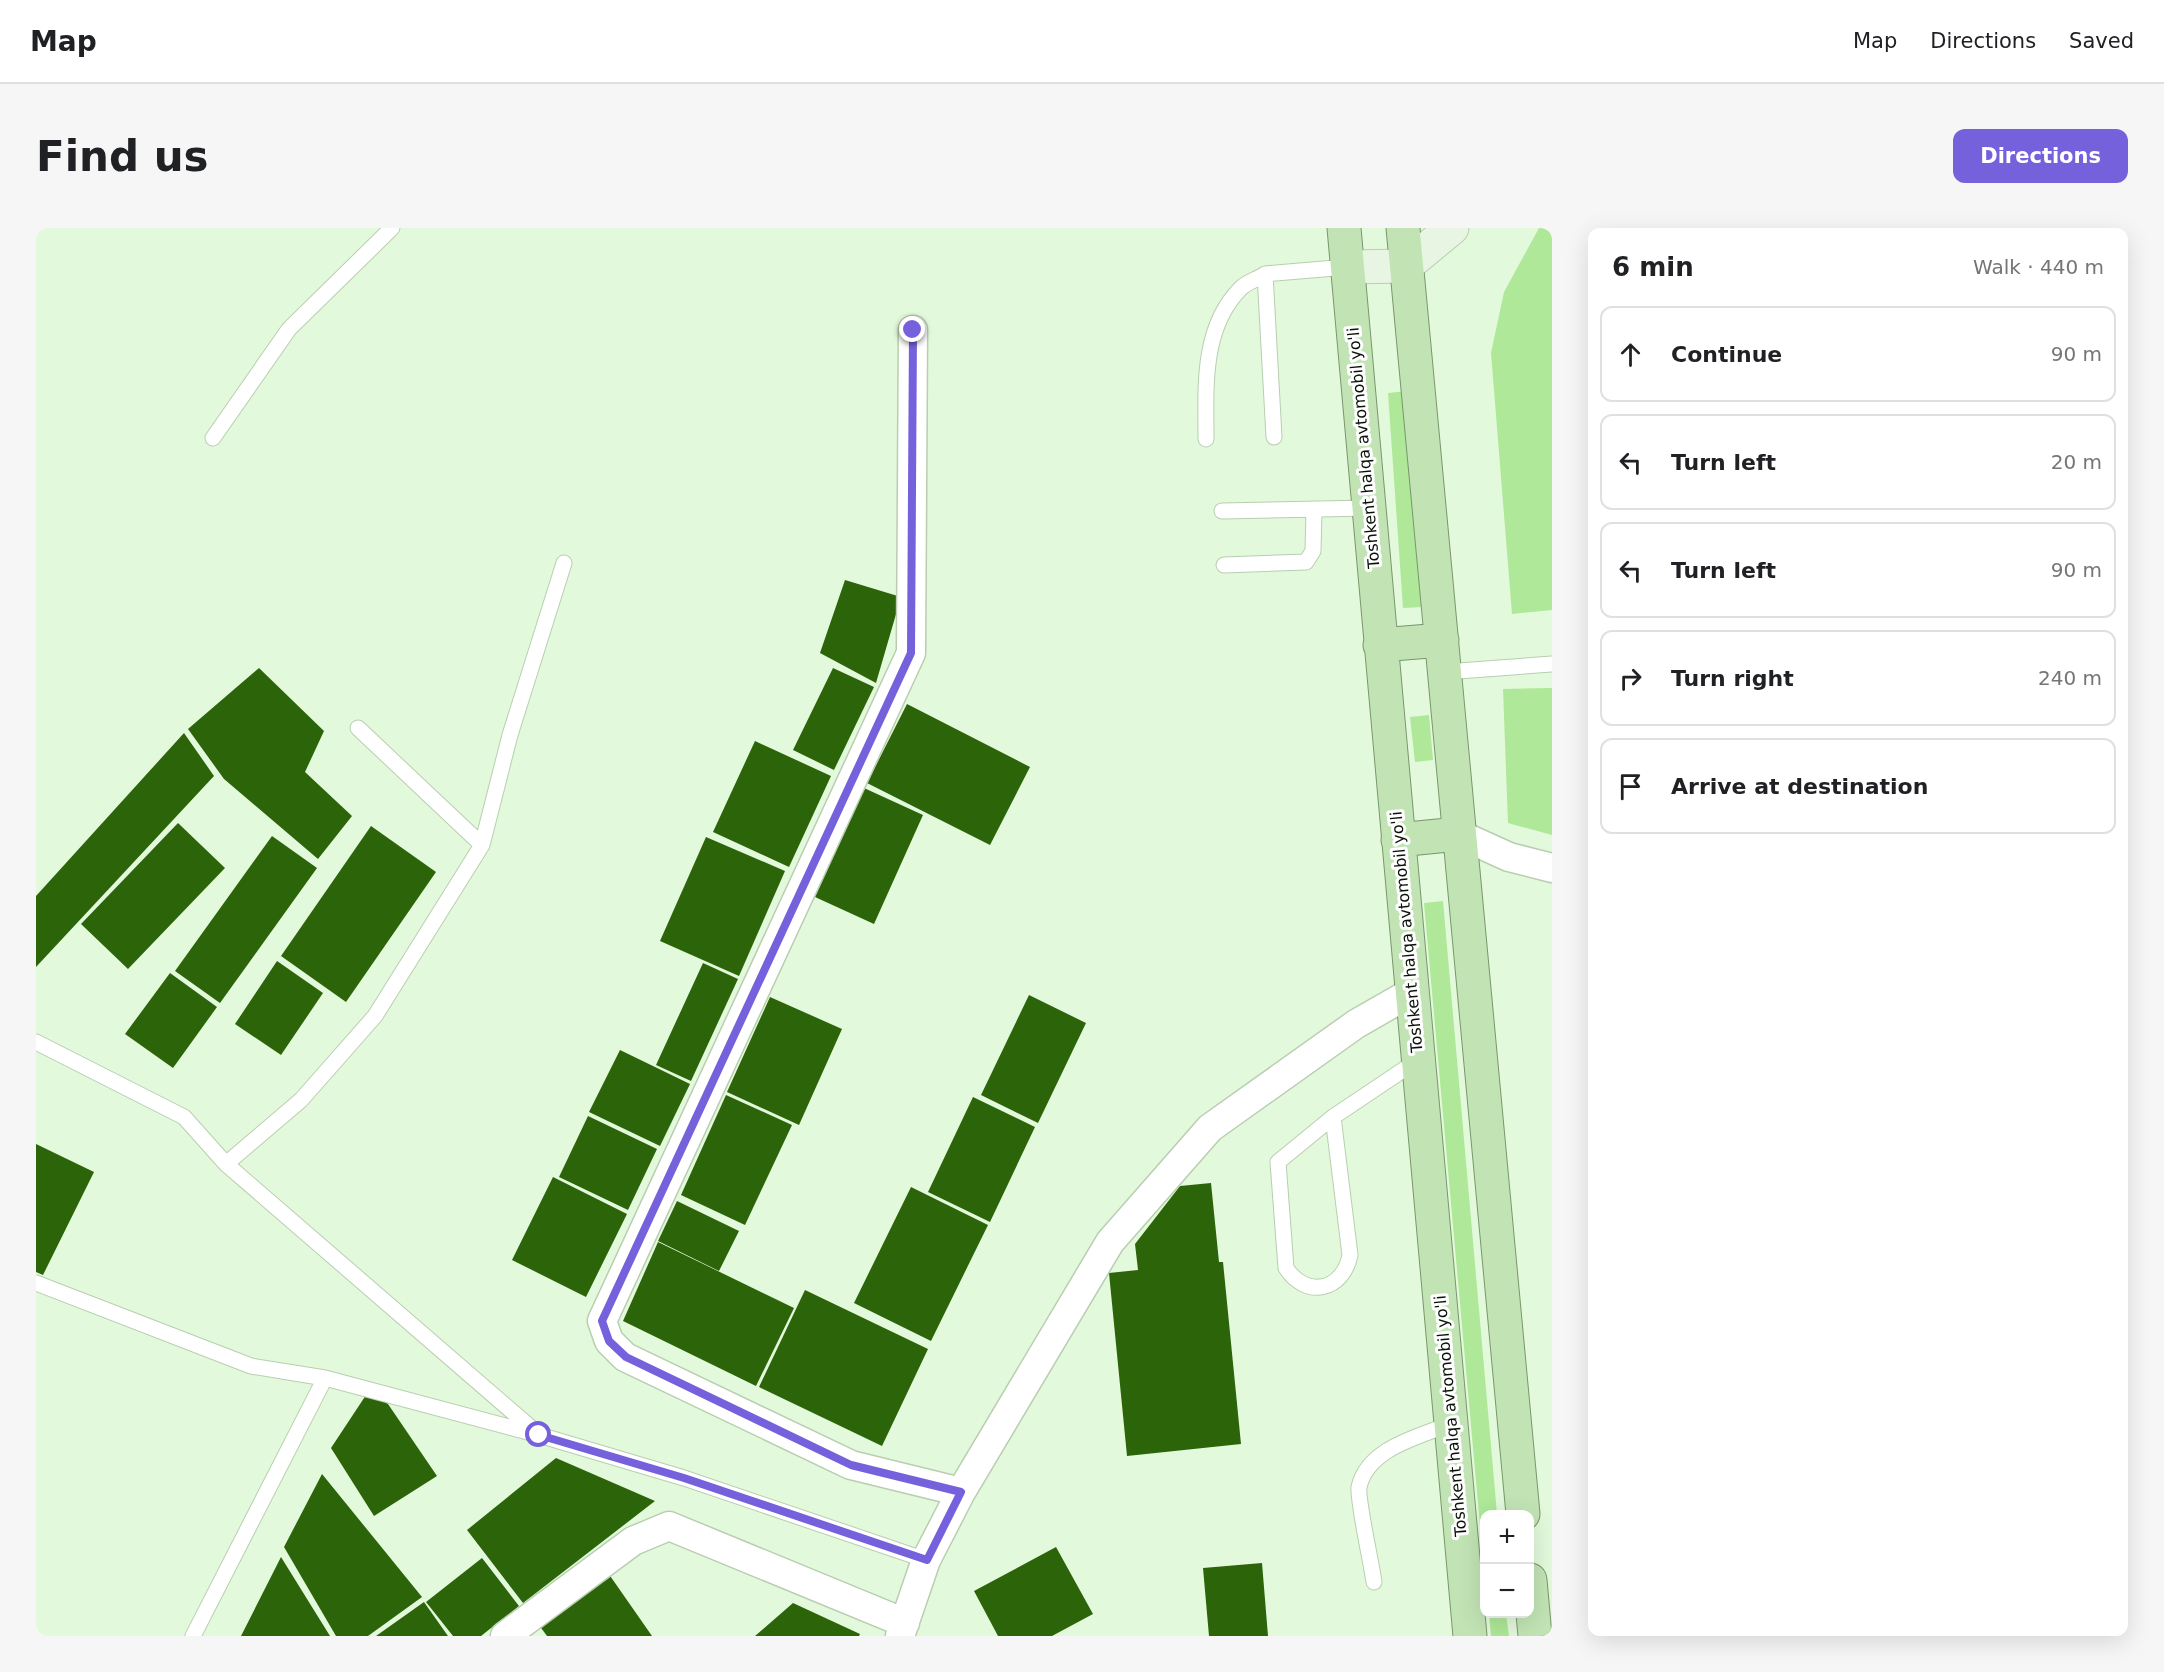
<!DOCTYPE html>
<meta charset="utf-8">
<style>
:root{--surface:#fff;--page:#f6f6f6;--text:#202124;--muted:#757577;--line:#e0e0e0;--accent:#7661dc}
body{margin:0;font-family:"DejaVu Sans",sans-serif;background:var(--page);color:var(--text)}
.controls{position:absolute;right:18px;bottom:18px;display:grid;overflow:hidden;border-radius:12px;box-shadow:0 6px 24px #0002}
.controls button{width:54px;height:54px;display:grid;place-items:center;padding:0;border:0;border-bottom:2px solid var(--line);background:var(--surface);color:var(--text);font:30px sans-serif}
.stop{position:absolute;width:18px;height:18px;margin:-14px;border:4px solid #7661dc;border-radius:50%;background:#fff}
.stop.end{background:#7661dc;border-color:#fff;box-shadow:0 2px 6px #0008}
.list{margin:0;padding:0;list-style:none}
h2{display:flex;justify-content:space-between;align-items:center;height:78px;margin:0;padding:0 24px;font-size:26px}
h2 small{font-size:20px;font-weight:400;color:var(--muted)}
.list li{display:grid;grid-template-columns:39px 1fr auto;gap:18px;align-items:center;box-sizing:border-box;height:96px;margin:0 12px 12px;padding:0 12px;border:2px solid var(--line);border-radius:12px}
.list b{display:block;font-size:22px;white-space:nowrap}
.list em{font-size:20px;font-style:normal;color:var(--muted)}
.icon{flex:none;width:33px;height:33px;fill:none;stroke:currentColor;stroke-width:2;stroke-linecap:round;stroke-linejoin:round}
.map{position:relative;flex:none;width:1516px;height:1408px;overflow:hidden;border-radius:12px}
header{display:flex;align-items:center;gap:36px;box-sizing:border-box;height:84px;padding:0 30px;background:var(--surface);border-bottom:2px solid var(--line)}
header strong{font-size:28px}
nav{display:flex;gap:33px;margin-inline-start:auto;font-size:21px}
.intro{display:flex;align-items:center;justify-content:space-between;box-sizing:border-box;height:144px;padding:0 36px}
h1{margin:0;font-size:42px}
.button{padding:15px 27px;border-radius:12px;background:var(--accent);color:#fff;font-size:21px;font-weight:700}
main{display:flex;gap:36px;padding:0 36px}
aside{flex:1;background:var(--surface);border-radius:12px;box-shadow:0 6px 24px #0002}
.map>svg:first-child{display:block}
.green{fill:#aee898}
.building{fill:#2c640a}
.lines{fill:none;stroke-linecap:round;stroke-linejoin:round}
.service-casing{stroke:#b9ceb1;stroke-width:17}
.minor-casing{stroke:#b9ceb1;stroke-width:31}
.secondary-casing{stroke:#b9ceb1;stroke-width:35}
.trunk-casing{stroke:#78976c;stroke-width:35}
.service{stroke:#fff;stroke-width:15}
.minor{stroke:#fff;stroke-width:28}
.secondary{stroke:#e8f5e3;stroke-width:33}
.trunk{stroke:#c2e4b4;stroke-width:33}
.route{stroke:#7661dc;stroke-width:8}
.labels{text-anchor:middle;stroke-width:6;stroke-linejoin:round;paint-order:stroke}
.street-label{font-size:16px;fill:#0a1208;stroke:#fefefe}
</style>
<header>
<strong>Map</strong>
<nav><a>Map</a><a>Directions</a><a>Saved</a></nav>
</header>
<div class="intro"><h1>Find us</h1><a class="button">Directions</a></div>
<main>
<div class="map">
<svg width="1516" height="1408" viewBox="0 0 1516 1408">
<rect width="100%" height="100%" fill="#e3f9db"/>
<path class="green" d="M1503,0H1516V382L1476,386L1455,125L1468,64Z
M1371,163L1386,379L1367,380L1352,165Z
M1516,460V607L1472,595L1467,461Z
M1393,487L1397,532L1379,534L1374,489Z
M1407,673L1461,1286H1448V1342L1388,675Z
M1453,1386H1470L1473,1408H1455Z"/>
<path class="building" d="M809,352L865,369L840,455L784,425Z
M223,440L288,503L269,544L316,588L282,631L188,551L152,501Z
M797,440L838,459L798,542L757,522Z
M871,476L994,539L954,617L831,555Z
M148,505L178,548L0,739V668Z
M719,513L795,548L753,639L677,604Z
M828,560L887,587L838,696L779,669Z
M142,595L189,640L92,741L45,696Z
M335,598L400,644L310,774L245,728Z
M236,608L281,640L184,775L139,743Z
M670,609L749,643L703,748L624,713Z
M241,733L287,765L245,827L199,796Z
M667,735L702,751L655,853L620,837Z
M134,745L181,779L137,840L89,806Z
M993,767L1050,795L1002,895L945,867Z
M734,769L806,801L763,897L691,864Z
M584,822L654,856L624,918L553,884Z
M690,867L756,897L709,997L645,967Z
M937,869L999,899L954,994L892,964Z
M552,888L621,921L592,982L523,949Z
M0,916L58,944L7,1047L0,1044Z
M517,949L591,986L550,1069L476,1032Z
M1175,955L1183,1034H1187L1205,1216L1091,1228L1073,1045L1102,1042L1099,1016L1144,958Z
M875,959L952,997L895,1113L818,1075Z
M641,973L703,1003L683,1043L622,1013Z
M622,1014L758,1080L720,1158L587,1093Z
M769,1062L892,1121L846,1218L723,1159Z
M332,1164L352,1176L401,1248L338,1288L295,1220Z
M520,1230L619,1273L487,1375L431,1302Z
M286,1246L386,1369L332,1408H300L248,1319Z
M1020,1319L1057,1386L1016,1408H962L938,1363Z
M245,1329L294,1408H205Z
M446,1330L483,1378L445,1408H417L390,1374Z
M1226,1335L1232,1408H1173L1167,1340Z
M570,1342L616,1408H511L500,1393Z
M388,1374L412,1408H340Z
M757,1375L824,1406L823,1408H719Z"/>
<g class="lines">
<defs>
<path id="service" d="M1238,209L1229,46L1311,39
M177,210L253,101L356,0
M1170,211C1170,160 1165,100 1205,60C1211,54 1222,51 1229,46
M1186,283L1332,280
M1188,337L1270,334L1277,323L1278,281
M1409,444L1516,436
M322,500L446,617
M0,814L148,889L190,936L501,1205
M1297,889L1314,1027C1307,1063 1270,1071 1250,1040L1242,934L1297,889L1382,832
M190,936L265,872L339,788L446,617L474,507L528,335
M0,1055L215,1138L289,1150L503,1207L648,1250L890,1332
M1338,1354C1336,1338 1321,1271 1323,1259C1332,1220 1382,1209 1414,1196
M157,1408L289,1150"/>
<path id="minor" d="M877,102L875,425L566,1093L573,1113L589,1129L815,1237L925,1264
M1422,606L1473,629L1516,640
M469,1408L597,1313L633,1298L869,1395
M864,1408L890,1332L925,1264L1074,1014L1174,900L1320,796L1376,764"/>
<path id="secondary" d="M1311,39L1370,38L1416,0"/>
<path id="trunk" d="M1308,0L1434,1408
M1367,0L1487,1286
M1344,417L1406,412
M1362,612L1422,606
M1494,1352L1499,1408"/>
</defs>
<use href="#service" class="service-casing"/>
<use href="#minor" class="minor-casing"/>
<use href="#secondary" class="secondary-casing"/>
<use href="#trunk" class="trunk-casing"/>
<use href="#service" class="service"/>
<use href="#minor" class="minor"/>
<use href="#secondary" class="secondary"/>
<use href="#trunk" class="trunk"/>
</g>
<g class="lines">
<path class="route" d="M503,1207L648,1250L891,1332L925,1264L815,1237L590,1129L573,1113L566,1093L875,425L877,102"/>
</g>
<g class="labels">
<g class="street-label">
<text transform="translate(1327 220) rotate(-95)" y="6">Toshkent halqa avtomobil yo'li</text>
<text transform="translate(1370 704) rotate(-95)" y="6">Toshkent halqa avtomobil yo'li</text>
<text transform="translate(1414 1188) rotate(-95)" y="6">Toshkent halqa avtomobil yo'li</text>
</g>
</g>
</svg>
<div class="controls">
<button>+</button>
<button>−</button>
</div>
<div class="stop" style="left:503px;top:1207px"></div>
<div class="stop end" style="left:877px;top:102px"></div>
</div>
<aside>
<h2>6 min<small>Walk · 440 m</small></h2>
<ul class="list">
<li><svg class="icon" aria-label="ahead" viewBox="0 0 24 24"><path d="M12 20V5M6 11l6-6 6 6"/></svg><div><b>Continue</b></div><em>90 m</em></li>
<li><svg class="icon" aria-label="left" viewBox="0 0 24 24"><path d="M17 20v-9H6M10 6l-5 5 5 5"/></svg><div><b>Turn left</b></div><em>20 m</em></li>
<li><svg class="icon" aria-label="left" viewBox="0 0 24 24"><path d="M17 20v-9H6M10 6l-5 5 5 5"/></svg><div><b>Turn left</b></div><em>90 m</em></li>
<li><svg class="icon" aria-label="right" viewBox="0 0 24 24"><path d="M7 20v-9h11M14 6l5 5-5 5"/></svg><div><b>Turn right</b></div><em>240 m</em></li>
<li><svg class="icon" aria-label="arrive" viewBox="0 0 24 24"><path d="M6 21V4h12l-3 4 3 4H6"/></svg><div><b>Arrive at destination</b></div></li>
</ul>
</aside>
</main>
